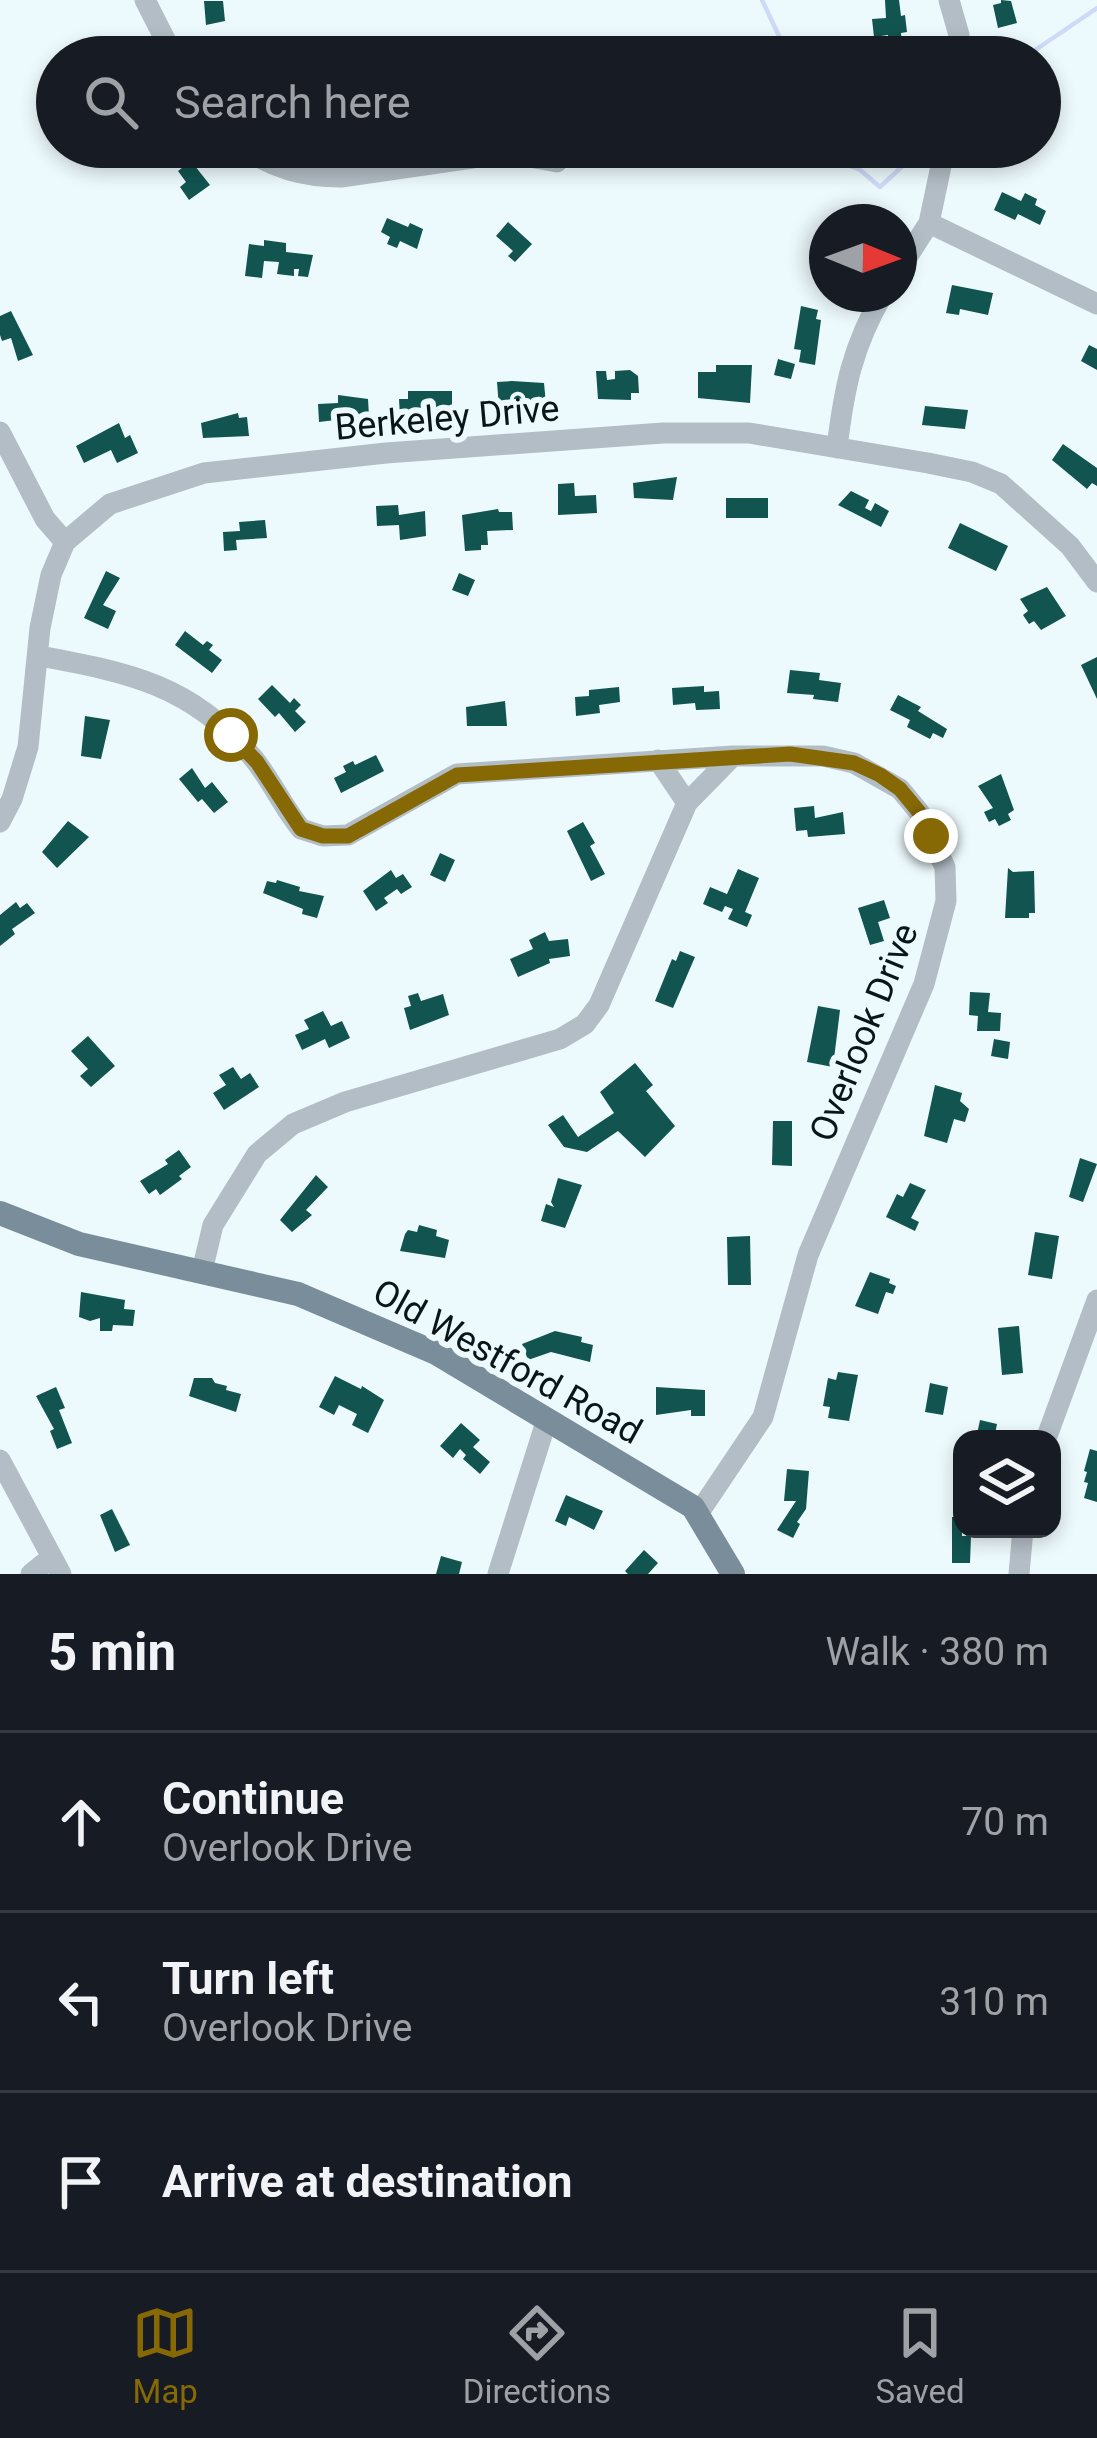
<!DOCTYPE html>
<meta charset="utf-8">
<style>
:root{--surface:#171b24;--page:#242831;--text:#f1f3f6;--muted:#9ea1a6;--line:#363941;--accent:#866905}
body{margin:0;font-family:Roboto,sans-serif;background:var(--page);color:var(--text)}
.controls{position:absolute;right:36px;bottom:36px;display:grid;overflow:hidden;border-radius:24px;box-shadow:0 6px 18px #0003}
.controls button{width:108px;height:108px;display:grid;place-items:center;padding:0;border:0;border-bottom:3px solid var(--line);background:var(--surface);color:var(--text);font:60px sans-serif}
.compass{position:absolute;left:809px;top:204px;width:108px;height:108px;border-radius:50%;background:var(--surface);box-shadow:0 6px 18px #0003;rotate:91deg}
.stop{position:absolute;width:36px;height:36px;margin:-27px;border:9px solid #866905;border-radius:50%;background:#fff}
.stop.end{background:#866905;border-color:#fff;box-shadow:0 3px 12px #0008}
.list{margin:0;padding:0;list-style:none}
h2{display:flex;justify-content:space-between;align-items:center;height:156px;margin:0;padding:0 48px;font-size:51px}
h2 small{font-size:39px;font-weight:400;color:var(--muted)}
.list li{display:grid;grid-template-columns:78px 1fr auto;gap:36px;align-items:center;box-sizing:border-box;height:180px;padding:0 48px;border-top:3px solid var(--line)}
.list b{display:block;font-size:45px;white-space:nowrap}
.list p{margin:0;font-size:39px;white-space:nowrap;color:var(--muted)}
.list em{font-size:39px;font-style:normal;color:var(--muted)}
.icon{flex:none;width:66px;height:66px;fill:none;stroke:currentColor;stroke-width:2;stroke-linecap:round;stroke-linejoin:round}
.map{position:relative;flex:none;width:1097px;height:1574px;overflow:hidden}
.search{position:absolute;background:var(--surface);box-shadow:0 6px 18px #0003;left:36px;right:36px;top:36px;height:132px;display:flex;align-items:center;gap:30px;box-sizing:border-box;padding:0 42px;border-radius:66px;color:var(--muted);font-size:45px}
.sheet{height:696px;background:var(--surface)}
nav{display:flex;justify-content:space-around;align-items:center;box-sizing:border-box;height:168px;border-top:3px solid var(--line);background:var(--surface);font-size:33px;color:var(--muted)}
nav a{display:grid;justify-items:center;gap:6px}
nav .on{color:var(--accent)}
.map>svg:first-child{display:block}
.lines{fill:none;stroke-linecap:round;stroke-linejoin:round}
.stream{stroke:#cddbf8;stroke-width:4.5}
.building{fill:#115450}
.minor{stroke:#b3bdc5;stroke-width:21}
.major{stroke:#7a8d9a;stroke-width:24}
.route{stroke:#866905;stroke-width:15}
.labels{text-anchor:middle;stroke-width:12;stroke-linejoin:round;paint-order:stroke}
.street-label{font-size:36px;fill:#091517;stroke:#edfafd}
</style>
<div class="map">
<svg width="1097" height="1574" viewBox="0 0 1097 1574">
<rect width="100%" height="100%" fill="#edfafd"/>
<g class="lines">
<path class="stream" d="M762,0L789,57
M1025,57L1097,8
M830,147L836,161L859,169L880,187L908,161"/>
</g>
<path class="building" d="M885,0H899L901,16L905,15L907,32L901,33L902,45L889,47L888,35L874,37L872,19L886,18Z
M1001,0L1011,1L1017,23L998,28L993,5L1001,3Z
M204,1H223L225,21L206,25Z
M191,161L210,185L189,200L180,187L186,182L178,171Z
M1002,192L1021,201L1025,193L1037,199L1035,205L1046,211L1040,225L1018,214L1015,220L994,210Z
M387,218L408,227L410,223L423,229L417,249L400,241L397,248L387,244L390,237L381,232Z
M508,222L532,244L515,262L508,256L513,251L496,236Z
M264,240L286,243V252L313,255L308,277L298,276L299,269H294V276L277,274L279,262L264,261L262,278L245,276L249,244L264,246Z
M952,285L993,293L988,315L960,309L959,315L946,313Z
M801,306L818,310L816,319L821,320L815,365L799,362L801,350L794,349Z
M11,311L33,355L18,361L11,338L2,341L0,335V316Z
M1089,345L1097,349V370L1081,361Z
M778,359L795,364L791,379L774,375Z
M716,365H752L750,403L698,398V372H716Z
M630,370L638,376L639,393H631V400L598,399L596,371H606L607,380L615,379V371Z
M512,381L544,383L546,404L499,408L497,382Z
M408,391H452V420L400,417L399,399H408Z
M338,395L368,399L369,416L319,422L318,404L338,403Z
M925,406L968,410L965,429L922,425Z
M238,413L239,418L247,417L249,436L203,438L201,423Z
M119,423L125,438L130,435L138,453L117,463L111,450L84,463L76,446Z
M1063,444L1097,468V486L1092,483L1087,489L1052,460Z
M677,477L673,500L634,498L633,483Z
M574,483L575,496L596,495L597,513L558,515V484Z
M851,491L869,500L865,508L871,511L875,503L889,511L881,527L838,505Z
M726,498H768V518H726Z
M398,505L399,515L425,511L426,536L400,540L399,525L377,526L376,506Z
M498,509L499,512H512L513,530L487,531L488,545H481V550L465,551L462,515Z
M265,520L267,538L236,540L237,550L224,551L223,532L240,531L239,522Z
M960,523L1008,546L996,571L948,548Z
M106,571L120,578L103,605L116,611L108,629L84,618Z
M459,573L475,580L468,596L452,590Z
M1047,587L1066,616L1041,630L1034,621L1029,624L1023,615L1028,611L1020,599Z
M185,631L203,645L207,641L213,645L209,650L222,660L212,673L175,645Z
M1097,657V699L1081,665Z
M790,670L820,673L819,680L841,683L838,702L813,699L814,695L787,693Z
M272,685L290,703L294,698L301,705L295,711L306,722L295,732L279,713L275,717L258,699Z
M704,686V692L719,691L720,709L696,710L695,703L673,705L672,688Z
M619,687L620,702L599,705L600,713L576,716L575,697L589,696V690Z
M898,695L921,707L918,711L947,729L943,738L933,733L930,739L907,727L910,720L890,710Z
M505,701L507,726H467L466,707Z
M85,716L110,720L101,759L81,756Z
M376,755L384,771L341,793L334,778L346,772L343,766L353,761L355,765Z
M192,768L205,788L212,782L228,802L214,813L202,799L198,802L179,779Z
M1001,774L1014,810L1008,814L1011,820L999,826L995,819L989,822L984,812L993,808L978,786Z
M814,806L815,818L843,812L845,834L808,837L807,830L796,831L794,808Z
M68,821L89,837L57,868L42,852Z
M583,822L595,843L590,846L605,874L591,881L567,831Z
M440,853L455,860L445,882L430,875Z
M1008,868L1013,872L1034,871L1035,913H1029V918H1005Z
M738,869L759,878L745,912L752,915L747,927L728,919L733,909L725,906L722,912L703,904L710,887L727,894Z
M391,870L396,878L403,874L412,887L401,894L397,889L384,898L388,903L376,911L363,891Z
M277,880L300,887L299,891L324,896L317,918L302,914L303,909L263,893L267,881L276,883Z
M884,900L890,918L878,922L884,941L870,945L858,908Z
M16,902L20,908L27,903L35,913L12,929L15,934L0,946V915Z
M545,932L549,941L568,939L570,956L549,959L550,963L518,977L510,959L533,949L529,940Z
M680,951L695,957L673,1008L655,1001L672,959L676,961Z
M970,992L990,993L988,1012L1001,1013L1000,1031H977L978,1016L969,1015Z
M418,993L421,1001L443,994L449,1015L410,1030L404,1008L411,1006L408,996Z
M818,1006L840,1010L833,1067L807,1062Z
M323,1011L331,1026L342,1021L350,1038L329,1048L325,1039L302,1050L295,1035L309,1029L304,1020Z
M88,1036L115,1066L91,1087L80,1076L88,1069L71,1051Z
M994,1039L1010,1042L1008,1059L991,1056Z
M635,1063L653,1085L646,1091L675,1126L645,1157L618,1131L587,1152L564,1147L548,1125L563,1115L578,1137L614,1113L600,1092Z
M233,1067L241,1079L250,1073L259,1087L224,1110L213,1093L226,1085L219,1075Z
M935,1085L962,1093L960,1101L969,1109L965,1122L954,1119L947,1143L924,1136Z
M773,1121H792V1166L772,1165Z
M179,1150L191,1167L179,1176L182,1179L160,1195L156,1189L149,1194L140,1181L168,1164L165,1160Z
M1080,1158L1097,1164L1083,1202L1069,1197Z
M316,1175L328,1187L306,1210L312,1215L292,1232L280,1220Z
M558,1178L582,1185L565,1228L541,1221L546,1204L554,1207L551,1202Z
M910,1183L926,1190L911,1218L919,1222L915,1231L886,1217L897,1194L903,1197Z
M419,1225L437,1230L436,1236L449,1240L445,1258L400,1251L405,1234L408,1230L417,1232Z
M1035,1232L1059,1236L1052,1279L1028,1275Z
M750,1236L751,1285H728L727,1237Z
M870,1272L890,1279L889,1283L896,1286L893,1294L886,1292L878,1314L855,1306Z
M81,1292L125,1300L124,1309L135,1310L133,1326L113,1325L112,1331H100V1318L90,1321L79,1317Z
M1019,1326L1023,1373L1002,1375L998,1328Z
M555,1331L582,1337L581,1342L593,1345L590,1362L551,1352L528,1360L522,1344Z
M838,1372L858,1375L849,1421L828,1418L830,1407L823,1406L828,1378L836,1380Z
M335,1376L361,1389L362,1386L384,1400L368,1433L352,1425L357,1414L339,1405L334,1415L319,1407Z
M194,1378H212L215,1383L227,1386L226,1390L241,1394L236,1412L189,1396Z
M930,1383L948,1387L943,1415L925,1412Z
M56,1387L65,1408L59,1410L72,1443L57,1449L50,1431L54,1429L36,1396Z
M656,1387L705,1390V1416H691V1410L656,1415Z
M980,1420L997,1424L994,1439H976Z
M461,1423L480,1440L473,1447L490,1462L480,1474L463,1459L466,1455L460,1449L453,1458L440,1446Z
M1090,1449L1097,1451V1502L1084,1498L1088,1483L1084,1482L1087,1472L1084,1471Z
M787,1469L809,1471L806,1509L797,1522L800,1524L793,1538L777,1530L796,1501H784Z
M566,1495L603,1511L594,1530L569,1517L566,1526L555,1521Z
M112,1509L130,1545L115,1552L100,1515Z
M952,1517H962V1536H971L970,1563H952Z
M644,1550L658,1563L648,1574H628L625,1571Z
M441,1556L462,1562L459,1574H436Z"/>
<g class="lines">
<path class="minor" d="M145,0L174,57
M949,0L959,35V57
M241,147C273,168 303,177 341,177L507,153L557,162
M929,223L1097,304
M899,270L929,223L945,147
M0,432L45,519L65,542
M837,448C844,389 852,347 883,294
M39,656C128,672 193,685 254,759C271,780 283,807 301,829L323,836L348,835L457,774L733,756H823L854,763L900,789L919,812L945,867L946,901L924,984L808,1255L763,1417L698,1514
M658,760L687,803
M0,822L12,799L28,747L40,628L51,575L65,542L110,504L204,473L386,453L663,433H749L928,463L972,472L1001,484L1070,546L1097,582
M202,1271L213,1225L257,1154L293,1124L345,1102L560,1039L585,1024L599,1005L687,803L733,756
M1046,1439L1097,1300
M0,1460L61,1574
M31,1574L52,1557
M498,1574L547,1419
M1019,1574L1023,1529"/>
<path class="major" d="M0,1213L79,1244L298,1294L436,1353L693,1507L733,1574"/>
</g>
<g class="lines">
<path class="route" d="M231,735L257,762L301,829L323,836H348L457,775L790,754L854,763L880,775L900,789L919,812L931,836"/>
</g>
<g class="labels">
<g class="street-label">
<text transform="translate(447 417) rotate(-5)" y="13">Berkeley Drive</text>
<text transform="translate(863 1032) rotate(-68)" y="13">Overlook Drive</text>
<text transform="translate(508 1361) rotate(29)" y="13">Old Westford Road</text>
</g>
</g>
</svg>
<div class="controls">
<button><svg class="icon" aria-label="layers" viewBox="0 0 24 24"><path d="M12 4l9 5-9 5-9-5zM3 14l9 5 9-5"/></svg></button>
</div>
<svg class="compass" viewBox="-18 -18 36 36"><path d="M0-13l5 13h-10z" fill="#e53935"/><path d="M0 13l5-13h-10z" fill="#9ea1a6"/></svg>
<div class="stop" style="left:231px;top:735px"></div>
<div class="stop end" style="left:931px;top:836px"></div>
<div class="search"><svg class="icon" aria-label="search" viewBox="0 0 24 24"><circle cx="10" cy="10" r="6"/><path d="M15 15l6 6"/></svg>Search here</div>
</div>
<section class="sheet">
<h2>5 min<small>Walk · 380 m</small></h2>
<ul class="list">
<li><svg class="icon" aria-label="ahead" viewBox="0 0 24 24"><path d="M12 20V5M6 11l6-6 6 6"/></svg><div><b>Continue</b><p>Overlook Drive</p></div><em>70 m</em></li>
<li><svg class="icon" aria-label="left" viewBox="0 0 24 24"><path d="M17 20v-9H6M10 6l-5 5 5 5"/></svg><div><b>Turn left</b><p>Overlook Drive</p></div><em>310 m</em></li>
<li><svg class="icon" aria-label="arrive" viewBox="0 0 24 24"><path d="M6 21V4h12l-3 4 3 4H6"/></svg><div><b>Arrive at destination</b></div></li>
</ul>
</section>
<nav>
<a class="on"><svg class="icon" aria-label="map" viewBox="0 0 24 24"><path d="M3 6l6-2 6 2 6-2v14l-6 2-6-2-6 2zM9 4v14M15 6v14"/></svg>Map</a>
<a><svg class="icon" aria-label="directions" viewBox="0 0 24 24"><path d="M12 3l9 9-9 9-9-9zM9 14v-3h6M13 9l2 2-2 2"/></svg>Directions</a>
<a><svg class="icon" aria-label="saved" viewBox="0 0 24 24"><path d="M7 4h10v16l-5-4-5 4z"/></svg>Saved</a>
</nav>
